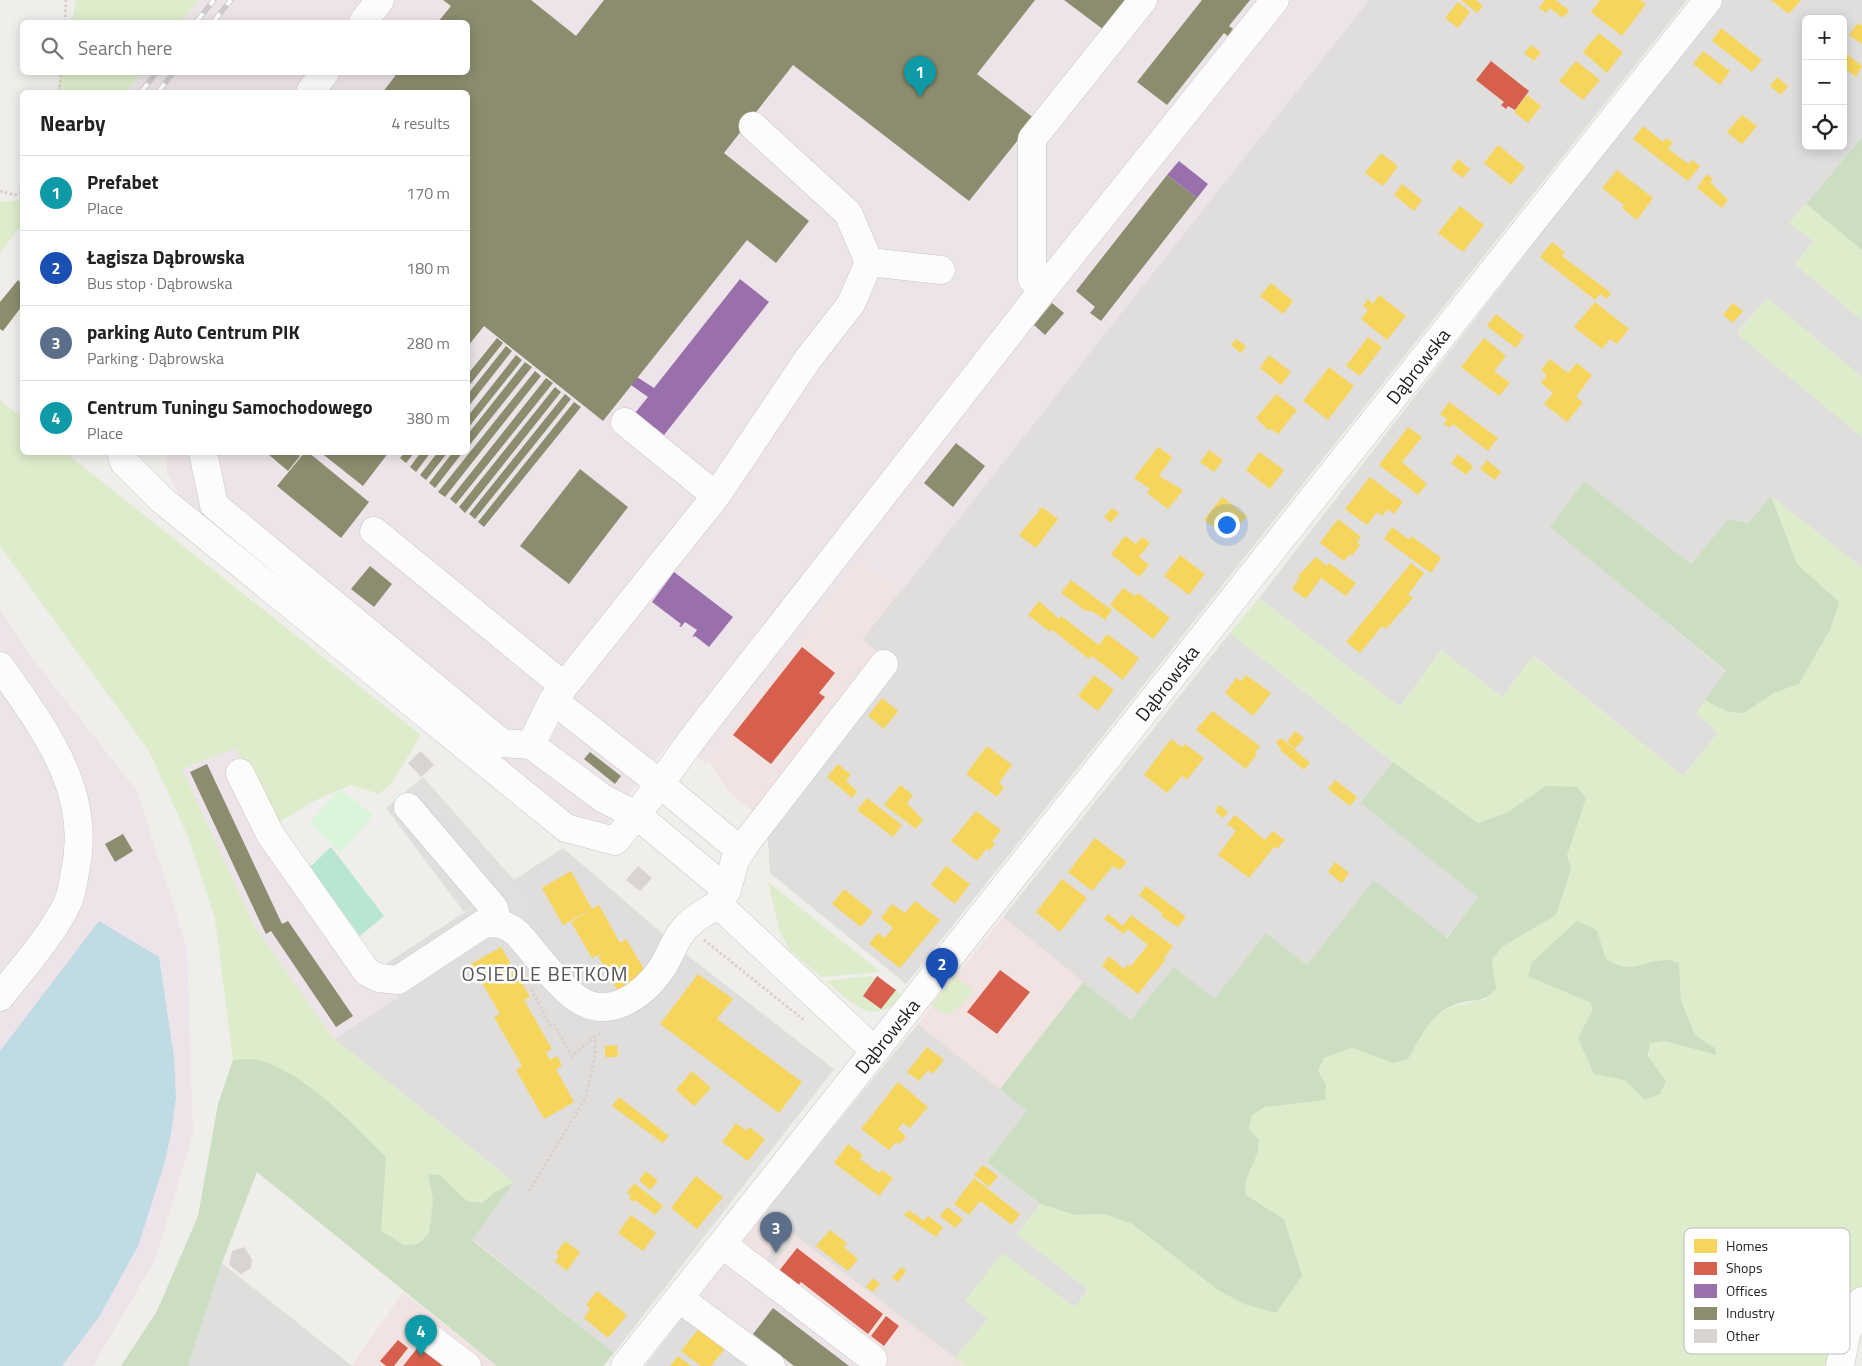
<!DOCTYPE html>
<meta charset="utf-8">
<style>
:root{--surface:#fff;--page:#f2f2f2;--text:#222;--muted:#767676;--line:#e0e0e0;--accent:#6a6968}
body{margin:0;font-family:"Titillium Web",sans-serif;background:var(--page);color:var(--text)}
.controls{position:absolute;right:15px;top:15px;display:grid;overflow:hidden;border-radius:8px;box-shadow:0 2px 12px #0003}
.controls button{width:45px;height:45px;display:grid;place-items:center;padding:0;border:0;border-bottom:1px solid var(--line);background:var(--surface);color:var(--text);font:25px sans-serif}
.you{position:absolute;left:1226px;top:524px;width:18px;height:18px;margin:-12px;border:4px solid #fff;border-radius:50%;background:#1a73e8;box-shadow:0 0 0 8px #1a73e833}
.badge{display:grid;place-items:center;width:32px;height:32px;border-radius:50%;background:var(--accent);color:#fff;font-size:16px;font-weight:700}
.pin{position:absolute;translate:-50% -41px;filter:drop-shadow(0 1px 2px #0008)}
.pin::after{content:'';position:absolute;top:26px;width:18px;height:15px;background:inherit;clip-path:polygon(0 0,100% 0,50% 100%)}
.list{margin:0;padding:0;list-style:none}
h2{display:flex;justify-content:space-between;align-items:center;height:65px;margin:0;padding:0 20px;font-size:21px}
h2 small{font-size:16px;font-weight:400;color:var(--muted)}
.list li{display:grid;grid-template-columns:32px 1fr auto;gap:15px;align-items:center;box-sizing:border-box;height:75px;padding:0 20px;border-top:1px solid var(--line)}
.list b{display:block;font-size:19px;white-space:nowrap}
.list p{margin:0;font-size:16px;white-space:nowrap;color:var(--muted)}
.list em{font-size:16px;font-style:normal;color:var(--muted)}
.icon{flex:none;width:28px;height:28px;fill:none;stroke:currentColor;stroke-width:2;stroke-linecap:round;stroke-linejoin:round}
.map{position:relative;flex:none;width:1862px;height:1366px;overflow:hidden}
.search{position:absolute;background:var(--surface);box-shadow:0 2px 12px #0003;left:20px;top:20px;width:450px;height:55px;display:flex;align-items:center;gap:12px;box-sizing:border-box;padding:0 18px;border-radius:8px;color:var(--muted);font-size:19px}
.panel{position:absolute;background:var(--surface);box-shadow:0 2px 12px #0003;left:20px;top:90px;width:450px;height:365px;border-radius:8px}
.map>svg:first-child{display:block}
.residential{fill:#dfdedc;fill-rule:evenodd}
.commercial{fill:#f1e3e1}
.industrial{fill:#ede4e9}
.grass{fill:#ddeccb;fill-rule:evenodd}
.forest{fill:#cbdec1}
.park{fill:#daf5da}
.pitch{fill:#b7e6d2}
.parking{fill:#e0dfde}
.water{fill:#bfdbe3}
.homes{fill:#f6d55c}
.shops{fill:#d6604d}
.offices{fill:#9970ab}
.industry{fill:#8c8c6e}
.building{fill:#d7d4d2}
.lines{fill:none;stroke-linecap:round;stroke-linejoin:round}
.minor-casing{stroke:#c9c8c7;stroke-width:29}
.path{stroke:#dccecd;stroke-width:3;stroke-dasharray:2.5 2.5;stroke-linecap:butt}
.minor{stroke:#fdfcfc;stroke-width:28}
.rail-casing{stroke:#ccc;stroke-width:5.5}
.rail{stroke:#fff;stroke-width:4;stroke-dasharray:11;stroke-linecap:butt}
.labels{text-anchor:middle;stroke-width:5;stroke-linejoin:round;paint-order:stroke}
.street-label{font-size:19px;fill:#222;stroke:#fff}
.neighbourhood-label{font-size:20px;letter-spacing:1px;fill:#555;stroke:#fff}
.key{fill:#fff;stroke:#bdbdbd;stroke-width:1}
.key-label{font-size:14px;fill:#222}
</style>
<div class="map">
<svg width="1862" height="1366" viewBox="0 0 1862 1366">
<rect width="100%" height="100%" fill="#f0eeeb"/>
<path class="residential" d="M1369,0H1687L906,984L770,873L767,823L891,663L862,639Z
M1722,0H1862V137L1790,223L1814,241L1795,264L1862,320V377L1767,298L1737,333L1862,437V568L1771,496L1748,523L1728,519L1691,564L1584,481L1551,527L1726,672L1718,733L1683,776L1534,656L1502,697L1441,650L1400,707L1259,598ZM1806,19H1843V146H1806Z
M1230,633L1393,762L1361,804L1479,897L1446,938L1374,881L1307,965L1266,933L1214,999L1131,1021L1003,917Z
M563,848L692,959L834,1069L614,1353L472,1239L514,1182L334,1039L398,997L381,967Z
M918,1024L1028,1111L987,1162L1040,1204L1017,1234L1088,1289L1075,1308L988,1319L955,1358L764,1212Z
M222,1263L352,1366H188Z
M686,1313L755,1366H645Z"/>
<path class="commercial" d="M860,560L900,591L862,639L892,663L767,823L728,791L706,757Z
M1003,917L1083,982L1000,1089L918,1024Z
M764,1212L955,1358L966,1366H869L730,1257Z
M403,1292L497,1366H352Z"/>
<path class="industrial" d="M197,0H1369L901,592L860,561L706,764L673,738L603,829L568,821L189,515L167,472V453L468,452V92H124L140,73L468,72V22H179Z
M0,610L29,654L137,791L187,948L193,1135L155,1260L93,1366H0Z
M236,748L275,825L381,967L398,997L334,1039L255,927L182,769Z
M730,1257L869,1366H755L686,1313Z"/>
<path class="grass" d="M76,0H199L181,22H72Z
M61,73V72L142,73L126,92H57Z
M22,200V224L0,253V202Z
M1806,204L1862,250V320L1795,264L1814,241L1789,223Z
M1767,298L1862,377V437L1737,334Z
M0,400L22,418V452L66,453L421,735L392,783L379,794L351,785L314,801L275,825L236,748L182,769L255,927L334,1039L514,1182L493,1193L484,1203L467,1201L428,1174L433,1201L429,1233L418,1244L404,1245L377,1230L262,1060H233L215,919L189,839L149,751L0,546Z
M1771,496L1862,568V1288L1824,1366H966L955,1358L988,1319L965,1301L1002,1253L1075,1307L1087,1291V1289L1017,1234L1040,1204L1075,1215L1103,1214L1132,1224L1218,1290L1284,1219L1246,1195C1243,1171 1259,1164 1259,1140L1249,1129L1252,1115L1265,1107L1324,1100L1326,1084L1318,1072L1324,1058L1352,1048L1393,1063L1408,1059C1432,1017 1434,1007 1485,1000L1492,960L1502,947L1556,915L1571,869L1567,855L1570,841L1546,786L1506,813L1478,823L1393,762L1230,633L1259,598L1400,707L1441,650L1502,697L1533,656L1683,776L1718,733L1696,713L1705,700L1728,712L1744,713L1774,693L1799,684L1830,630L1812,579L1797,564ZM1597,930L1606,959C1633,976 1639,962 1664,960C1669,959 1675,962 1679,963L1681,1000L1695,1035L1715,1048V1055L1665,1041L1650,1043L1645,1100L1578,1038L1592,1011L1591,1003Z
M768,882L881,972L821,977L790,950L780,932Z
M871,976L875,979L863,996L881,1009L896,990L903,996C871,1029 853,1003 826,981Z
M955,976L973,991L957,1009L947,1015L931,1005Z"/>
<path class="forest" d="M1862,137V250L1806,204Z
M1584,481L1691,564L1728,519L1748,523L1771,496L1797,564L1839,602L1830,630L1799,684L1774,693L1744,713L1728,712L1705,700L1726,671L1550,527Z
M1393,762L1478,823L1506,813L1546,786L1577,787L1586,798L1567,855L1571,869L1556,915L1502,947L1492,960L1496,989C1479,1006 1476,997 1457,1004C1431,1012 1421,1037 1408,1059L1393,1063L1352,1048L1324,1058L1318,1071L1326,1084L1325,1100L1265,1107L1252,1115L1249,1129L1259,1140C1259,1164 1243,1171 1246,1195L1284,1219L1302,1276L1276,1313L1244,1304L1218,1290L1132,1224L1103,1214L1075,1215L1040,1204L987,1162L1027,1111L1000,1089L1083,982L1131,1020L1174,967L1214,999L1266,933L1307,965L1374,880L1447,938L1478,897L1360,803Z
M1577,921L1597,930L1606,959C1632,975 1640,962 1664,960C1669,959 1675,962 1679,963L1681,1000L1695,1035L1715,1048L1716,1055L1665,1041L1650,1043L1648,1056L1666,1081L1660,1094L1645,1100L1624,1080L1594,1074L1578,1038L1592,1011L1591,1003L1528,976L1532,962Z
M233,1060C242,1060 255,1058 263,1061C312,1079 350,1122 386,1157L381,1231L404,1245L418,1244L429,1233L433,1201L428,1174L440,1175L467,1201L483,1203L493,1193L514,1182L472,1240L614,1353L603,1366H497L257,1172L222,1263L188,1366H121L157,1311L198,1216L218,1104Z"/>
<path class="park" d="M341,789L373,815L341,853L309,823Z"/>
<path class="pitch" d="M331,847L384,916L360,936L310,867Z"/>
<path class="parking" d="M423,777L536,905L517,920L495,892L464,912L386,808Z
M537,970L560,1012L550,1018L528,976Z
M784,1236L791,1242L769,1271L761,1265Z"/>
<path class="water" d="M99,921L159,957L174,1057L176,1097L171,1134L164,1165L138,1246L99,1317L62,1366H0V1051Z"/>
<path class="homes" d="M1461,0H1476L1483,6L1477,13Z
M1545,0H1555L1569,10L1563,18L1550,8L1546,13L1539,8Z
M1600,0H1640L1646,4L1622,36L1591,12Z
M1771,0H1801L1789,14Z
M1458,2L1470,12L1458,28L1445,18Z
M1858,23L1862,26V44L1849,35Z
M1721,28L1762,60L1752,72L1712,41Z
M1599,33L1623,52L1607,73L1583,52Z
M1531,45L1541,52L1534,61L1524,53Z
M1703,51L1730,71L1720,85L1693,64Z
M1843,51L1862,66L1856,77L1843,67Z
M1576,61L1600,80L1583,100L1559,81Z
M1777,77L1788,86L1781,95L1770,86Z
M1527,95L1541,106L1528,123L1514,112Z
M1742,115L1757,126L1742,144L1727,132Z
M1643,126L1663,142L1666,138L1673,143L1668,149L1689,164L1692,160L1700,166L1688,181L1633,139Z
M1498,145L1525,167L1511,185L1484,163Z
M1381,153L1398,166L1383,186L1365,173Z
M1458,159L1470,169L1463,178L1451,169Z
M1617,170L1653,198L1637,220L1622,208L1624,205L1602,188Z
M1707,174L1713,179L1710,182L1728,200L1722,208L1697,188Z
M1402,184L1422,200L1414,211L1394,195Z
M1460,206L1484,225L1463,252L1438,233Z
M1552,242L1565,252L1562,256L1611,293L1607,299L1600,294L1595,300L1540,257Z
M1271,283L1293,301L1283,314L1260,296Z
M1379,295L1406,316L1387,340L1361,319L1368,310L1363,306L1368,299L1373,304Z
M1595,302L1629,329L1617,344L1610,339L1602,349L1574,327Z
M1733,303L1743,311L1733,323L1723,315Z
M1496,314L1524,336L1516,348L1487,326Z
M1368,337L1382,347L1360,376L1346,366Z
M1484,338L1506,356L1494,371L1510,383L1499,396L1461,367Z
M1236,339L1246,346L1241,353L1231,345Z
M1269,355L1291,372L1281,385L1260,368Z
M1550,359L1568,373L1577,363L1592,375L1576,397L1583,402L1567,422L1544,404L1553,393L1541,383L1547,375L1541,370Z
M1329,367L1354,386L1328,420L1303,401Z
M1276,394L1297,410L1278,434L1271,429L1268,430L1256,418Z
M1449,402L1498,438L1488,451L1453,424L1450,428L1444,424L1447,419L1440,414Z
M1408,427L1422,437L1402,462L1427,484L1418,495L1379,465Z
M1158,447L1172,457L1159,476L1183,490L1168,509L1147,493L1150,489L1134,478Z
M1209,450L1223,460L1214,472L1200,462Z
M1259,452L1284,470L1270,489L1246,470Z
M1458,454L1473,466L1466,475L1451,463Z
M1487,460L1501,472L1495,480L1480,469Z
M1370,477L1403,502L1394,514L1388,509L1382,516L1377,512L1367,525L1345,509Z
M1222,497L1247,516L1229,539L1204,520Z
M1042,507L1058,519L1036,548L1019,535Z
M1112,508L1119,513L1111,523L1104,517Z
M1338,519L1361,537L1357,542L1360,545L1352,556L1350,554L1344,561L1320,543Z
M1392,527L1409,540L1411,536L1441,558L1431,573L1384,539Z
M1125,536L1136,544L1142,537L1150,543L1139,557L1149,565L1139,577L1111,554Z
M1180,555L1205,574L1189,595L1164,576Z
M1316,557L1327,566L1329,563L1356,583L1346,596L1321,578L1306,599L1292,589L1300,577L1298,576Z
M1411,563L1424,573L1408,595L1413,598L1386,629L1382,626L1360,653L1346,642Z
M1071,580L1112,610L1105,620L1092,611H1086L1061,593Z
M1123,588L1135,596L1138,593L1170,618L1153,639L1110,605Z
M1039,601L1059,619L1061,616L1099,645L1107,634L1139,658L1123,680L1092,656L1089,659L1051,629L1050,632L1028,615Z
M1094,675L1114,690L1098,711L1078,696Z
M1246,675L1271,693L1253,716L1225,693L1236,678L1241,681Z
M882,698L898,711L884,729L868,716Z
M1212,711L1260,746L1255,753L1257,754L1246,769L1196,730Z
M1295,731L1304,738L1295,749L1287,742Z
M1281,738L1310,763L1304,770L1280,750L1281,748L1276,743Z
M1171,739L1182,747L1185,744L1204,758L1187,780L1182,776L1167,793L1144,775Z
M987,746L1012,765L999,783L1004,787L997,797L966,774Z
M838,764L851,775L846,781L857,791L852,798L827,777Z
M1335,780L1357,797L1350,806L1328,789Z
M900,785L913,795L907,803L923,820L916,829L884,805Z
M867,798L902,825L893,837L857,810Z
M1219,805L1228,812L1223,818L1215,811Z
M976,811L1001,830L992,842L995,844L989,851L986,849L977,861L951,841Z
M1235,815L1265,840L1273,831L1285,840L1277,849L1274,847L1249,878L1218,855L1236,831L1227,824Z
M1095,838L1127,862L1120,870L1113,866L1092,891L1068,872Z
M1335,862L1349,873L1342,883L1328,872Z
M946,866L970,884L955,904L931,885Z
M571,871L592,909L563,925L542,888Z
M1062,879L1087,898L1060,932L1036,912Z
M1146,886L1186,917L1178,927L1161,916L1163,914L1139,895Z
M844,889L873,912L861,927L832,904Z
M915,901L940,920L900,968L869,944L878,933L885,938L893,928L881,918L892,904L905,913Z
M599,905L620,943L626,939L648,976L619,993L598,956L607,950L592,958L571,922Z
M1108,914L1123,926L1131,915L1173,946L1164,958L1166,959L1138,994L1102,966L1109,956L1124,969L1128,964L1130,967L1148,945L1128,929L1124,934L1104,919Z
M501,947L530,997L524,1000L552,1049L546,1052L550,1060L557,1056L562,1065L556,1069L574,1102L544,1119L516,1070L522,1066L494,1017L500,1014L471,964Z
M698,974L733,999L717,1019L802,1082L779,1113L660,1024Z
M617,1045L618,1057H605V1046Z
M927,1047L944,1060L933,1074L928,1070L919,1081L907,1072Z
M692,1071L711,1088L694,1106L676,1090Z
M898,1082L928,1107L910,1128L903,1123L898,1129L906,1136L900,1144L896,1142L889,1150L861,1129Z
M619,1097L669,1136L663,1143L612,1106Z
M736,1123L746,1131L749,1127L765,1139L748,1161L722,1142Z
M848,1144L863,1155L860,1159L879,1173L882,1170L893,1178L879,1196L834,1163Z
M983,1165L998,1176L989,1187L974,1175Z
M646,1171L658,1181L650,1190L639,1180Z
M696,1176L723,1197L697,1229L671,1208Z
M974,1178L1020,1214L1012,1225L980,1201L969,1215L954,1204Z
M634,1183L663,1206L655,1215L635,1200L633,1202L629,1198L631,1196L627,1193Z
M947,1207L963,1219L955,1228L940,1216Z
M909,1210L924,1221L928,1216L943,1227L936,1237L904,1215Z
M631,1215L656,1233L643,1251L618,1233Z
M830,1230L847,1243L844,1247L858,1259L848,1271L816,1246Z
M565,1241L580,1252L567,1271L555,1262L559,1256L556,1253Z
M901,1267L906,1271L898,1282L892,1278Z
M873,1278L880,1284L873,1292L866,1287Z
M597,1291L627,1315L608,1338L584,1318L590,1309L586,1305Z
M700,1327L726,1347L711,1366H701L681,1351Z
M678,1356L691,1366H670Z"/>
<path class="shops" d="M1491,61L1529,91L1515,110L1508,106L1506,109L1501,105L1504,102L1476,80Z
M802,647L835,673L819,693L825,697L771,764L733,735Z
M1000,970L1030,992L997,1034L967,1012Z
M877,976L896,990L881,1009L863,996Z
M797,1248L883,1314L868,1334L801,1282L795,1290L775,1276Z
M886,1316L899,1326L884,1346L871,1336Z
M398,1340L408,1348L394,1366H386L380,1361Z
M419,1346L444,1366H403Z"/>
<path class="offices" d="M1179,161L1208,184L1197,198L1167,175Z
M740,279L769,302L664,435L635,413L648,397L631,385L637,377L654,388Z
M674,572L733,617L709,647L695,636L692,637L697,630L685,622L681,627L679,626L681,624L652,602Z"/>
<path class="industry" d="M443,0H531L576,36L604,0H1035L977,74L1035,119L969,201L793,65L724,153L809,221L776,263L747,240L603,421L484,326L468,346V92H383L398,72H468V22H438L451,6Z
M1064,0H1134L1108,33Z
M1202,0H1250L1229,26L1233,29L1228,36L1224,33L1167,105L1137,82Z
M1167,175L1197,198L1101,321L1090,313L1095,307L1076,291Z
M18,280L22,284V306L3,331L0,329V302Z
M1052,303L1064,313L1045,335L1034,325Z
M497,338L503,343L468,387V374Z
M506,346L512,351L468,407V394Z
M516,355L522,360L468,428V416Z
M525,362L532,367L468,447V434Z
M535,371L541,376L445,497L438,492Z
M546,378L553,383L456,504L450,499Z
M555,387L561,392L465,513L459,507Z
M565,394L571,399L475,519L469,514Z
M574,402L581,407L484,527L478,522Z
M956,443L985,466L953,507L924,483Z
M269,452H296L300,456L288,471L268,454Z
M305,452H308L369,502L341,538L277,486Z
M320,452H389L363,486Z
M405,452H415L406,463L400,458Z
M421,452H431L416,472L410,467Z
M438,452H448L426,480L420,475Z
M453,452H463L435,488L429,483Z
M580,469L628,507L569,584L520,546Z
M370,566L392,584L374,607L351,589Z
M590,752L621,776L615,784L584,759Z
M207,764L282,924L288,921L353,1016L336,1027L271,931L266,934L262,926L190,772Z
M123,834L133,851L115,862L105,844Z
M773,1308L849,1366H794L753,1334Z"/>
<path class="building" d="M421,751L434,765L421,777L408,763Z
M638,866L652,878L640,891L626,880Z
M244,1247L252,1259L251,1268L241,1274L229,1265L232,1251Z"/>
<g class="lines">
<defs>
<path id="minor" d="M363,22L380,0
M310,92L325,72
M753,126L848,213L869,262
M1043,290L1275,0
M625,422L716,496
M121,452L124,462L162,500L566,828L615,841C646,806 672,766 700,729L1043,290L1032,279V139L1143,0
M203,452L214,505L502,743L531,745L553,700L716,496L808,359L851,304L869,262L941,270
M374,531L564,686
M0,666C44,729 93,791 75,872C73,882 72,893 68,902C51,937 24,966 0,997
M553,700L659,783L741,851
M531,745L604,799L638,816L727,890
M240,773L270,834L367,972L379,978L398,980L483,924C498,922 506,924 517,933C536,954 554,981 576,998C608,1021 643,996 662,968C670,956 676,936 687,926C696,917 708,911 718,904L875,1051
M408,807L494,908L497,922
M718,904L727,890L735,860L749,839L884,664
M722,1244L873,1359
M679,1298L771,1366
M426,1335L467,1366
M625,1366L1708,0
M1840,1366L1846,1334L1862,1301"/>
</defs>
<use href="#minor" class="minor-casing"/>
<path class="path" d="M65,22L66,0
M59,92L61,72
M0,191L15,195L22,192
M704,940L805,1021
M531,989L550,1025L554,1024L572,1056L602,1031
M529,1191L586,1097L595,1055V1038"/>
<use href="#minor" class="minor"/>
<defs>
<path id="rail" d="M196,22L214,0
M213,22L231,0
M141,92L157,72
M158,92L174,72"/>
</defs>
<use href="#rail" class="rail-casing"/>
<use href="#rail" class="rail"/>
</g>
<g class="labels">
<g class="street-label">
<text transform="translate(1418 366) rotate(-52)" y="7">Dąbrowska</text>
<text transform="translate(1167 683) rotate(-52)" y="7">Dąbrowska</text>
<text transform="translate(887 1036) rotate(-51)" y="7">Dąbrowska</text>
</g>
<g class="neighbourhood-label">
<text x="545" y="981">OSIEDLE BETKOM</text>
</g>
</g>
<rect x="1684" y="1228" width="166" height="126" rx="8" class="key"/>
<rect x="1694" y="1239" width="23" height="14" fill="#f6d55c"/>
<rect x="1694" y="1262" width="23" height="13" fill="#d6604d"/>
<rect x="1694" y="1284" width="23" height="14" fill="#9970ab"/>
<rect x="1694" y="1307" width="23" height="13" fill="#8c8c6e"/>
<rect x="1694" y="1329" width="23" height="14" fill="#d7d4d2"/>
<g class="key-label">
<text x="1726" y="1251">Homes</text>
<text x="1726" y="1273">Shops</text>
<text x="1726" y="1296">Offices</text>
<text x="1726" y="1318">Industry</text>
<text x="1726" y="1341">Other</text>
</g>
</svg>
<div class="controls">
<button>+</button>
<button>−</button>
<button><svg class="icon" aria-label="locate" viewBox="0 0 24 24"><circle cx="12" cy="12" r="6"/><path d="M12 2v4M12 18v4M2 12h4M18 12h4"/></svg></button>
</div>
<div class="you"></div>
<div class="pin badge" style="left:920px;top:97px;background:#0f9aa8">1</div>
<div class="pin badge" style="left:942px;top:989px;background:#1a4fb4">2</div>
<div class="pin badge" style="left:776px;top:1253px;background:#5c6f8a">3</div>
<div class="pin badge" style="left:421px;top:1356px;background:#0f9aa8">4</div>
<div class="search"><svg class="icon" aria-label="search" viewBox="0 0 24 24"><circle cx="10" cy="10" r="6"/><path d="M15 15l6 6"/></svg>Search here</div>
<section class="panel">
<h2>Nearby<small>4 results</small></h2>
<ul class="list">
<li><span class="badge" style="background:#0f9aa8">1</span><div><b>Prefabet</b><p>Place</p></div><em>170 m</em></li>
<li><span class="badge" style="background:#1a4fb4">2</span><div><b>Łagisza Dąbrowska</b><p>Bus stop · Dąbrowska</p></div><em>180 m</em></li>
<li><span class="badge" style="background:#5c6f8a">3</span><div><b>parking Auto Centrum PIK</b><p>Parking · Dąbrowska</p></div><em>280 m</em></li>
<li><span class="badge" style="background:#0f9aa8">4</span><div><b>Centrum Tuningu Samochodowego</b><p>Place</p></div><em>380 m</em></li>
</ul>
</section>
</div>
